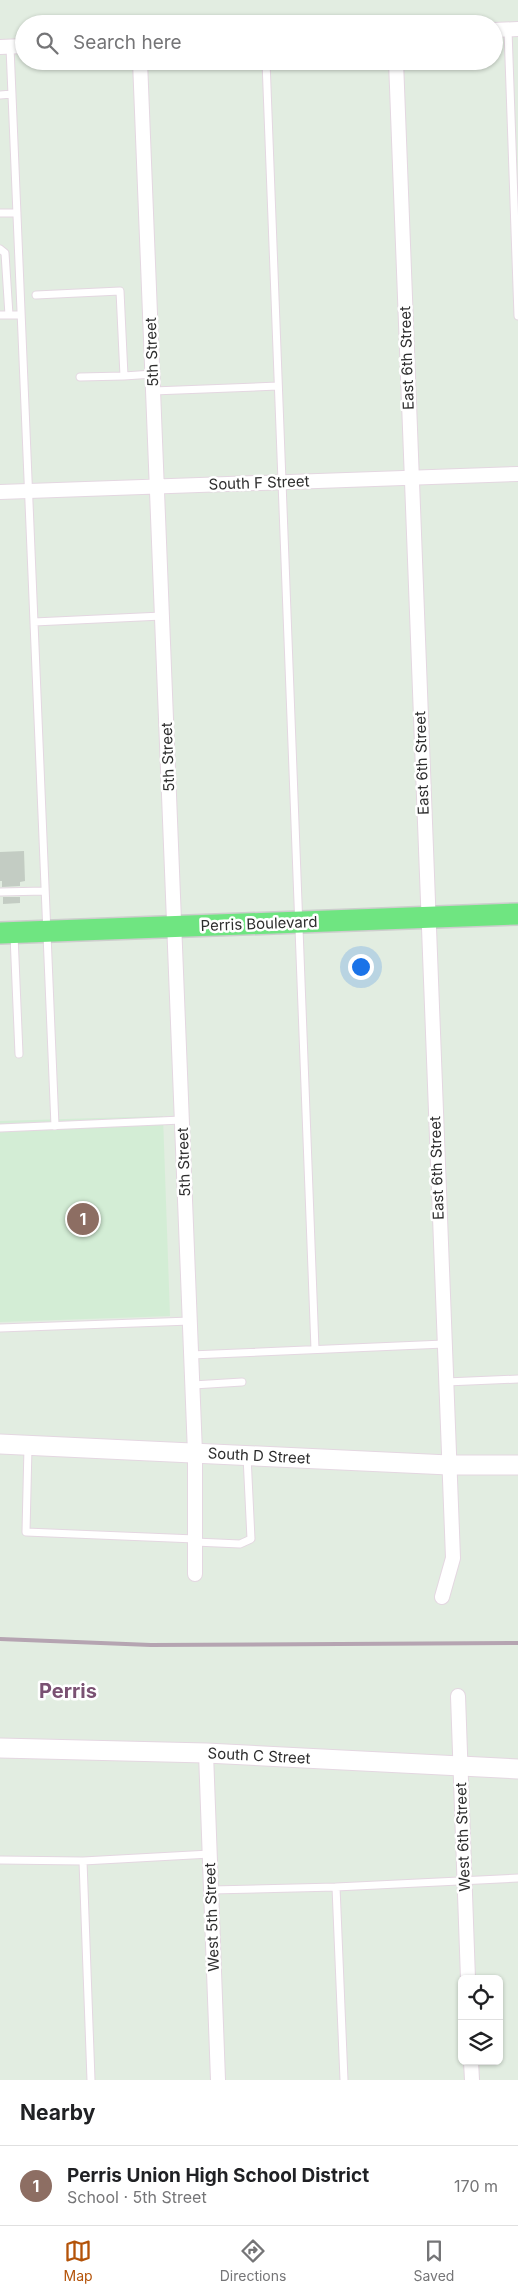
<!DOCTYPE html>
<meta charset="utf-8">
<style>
:root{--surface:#fff;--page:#f2f2f2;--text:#202124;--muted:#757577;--line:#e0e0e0;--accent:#b45309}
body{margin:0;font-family:Inter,sans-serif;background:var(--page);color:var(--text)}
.controls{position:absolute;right:15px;bottom:15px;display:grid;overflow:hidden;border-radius:8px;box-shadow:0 1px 4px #0004}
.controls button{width:45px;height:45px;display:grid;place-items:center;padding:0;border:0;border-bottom:1px solid var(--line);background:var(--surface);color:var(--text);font:25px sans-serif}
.you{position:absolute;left:360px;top:966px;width:18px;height:18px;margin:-12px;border:4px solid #fff;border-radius:50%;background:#1a73e8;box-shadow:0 0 0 8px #1a73e833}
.badge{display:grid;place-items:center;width:32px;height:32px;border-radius:50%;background:var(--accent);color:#fff;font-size:16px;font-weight:700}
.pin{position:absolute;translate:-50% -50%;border:2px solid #fff;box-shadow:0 1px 5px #0006}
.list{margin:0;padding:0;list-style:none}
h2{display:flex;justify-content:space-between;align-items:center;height:65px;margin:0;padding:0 20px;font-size:21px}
h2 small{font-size:16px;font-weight:400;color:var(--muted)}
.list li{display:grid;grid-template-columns:32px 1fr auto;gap:15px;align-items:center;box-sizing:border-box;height:80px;padding:0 20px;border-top:1px solid var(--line)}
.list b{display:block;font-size:19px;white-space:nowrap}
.list p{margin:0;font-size:16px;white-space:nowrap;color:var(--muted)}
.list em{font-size:16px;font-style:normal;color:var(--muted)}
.icon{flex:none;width:28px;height:28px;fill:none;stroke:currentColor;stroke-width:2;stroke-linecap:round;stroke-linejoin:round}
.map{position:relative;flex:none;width:518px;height:2080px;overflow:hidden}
.search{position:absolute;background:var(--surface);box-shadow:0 1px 4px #0004;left:15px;right:15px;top:15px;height:55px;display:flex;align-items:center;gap:12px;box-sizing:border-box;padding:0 18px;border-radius:28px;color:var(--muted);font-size:19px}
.sheet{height:145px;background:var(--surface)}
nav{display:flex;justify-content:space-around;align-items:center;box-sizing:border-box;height:70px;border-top:1px solid var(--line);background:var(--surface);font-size:14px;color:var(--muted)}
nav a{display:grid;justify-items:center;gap:2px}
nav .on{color:var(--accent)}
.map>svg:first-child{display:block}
.education{fill:#d3edd5}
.building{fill:#c3ccc3}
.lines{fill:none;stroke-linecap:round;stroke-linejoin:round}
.lane-casing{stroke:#e4d7e1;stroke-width:9}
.street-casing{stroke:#e4d7e1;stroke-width:16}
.secondary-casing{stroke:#e4d7e1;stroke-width:21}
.primary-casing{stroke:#cdcdcd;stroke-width:24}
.lane{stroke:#fff;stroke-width:7}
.street{stroke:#fff;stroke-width:14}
.secondary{stroke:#fff;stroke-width:19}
.primary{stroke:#6fe581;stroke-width:21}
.rail{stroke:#b5a4b1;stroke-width:4}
.labels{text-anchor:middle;stroke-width:5;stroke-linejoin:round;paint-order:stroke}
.street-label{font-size:15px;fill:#2d2d2d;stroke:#fff}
.district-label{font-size:20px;font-weight:bold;fill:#7a5172;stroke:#fff}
</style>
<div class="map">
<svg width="518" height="2080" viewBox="0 0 518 2080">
<rect width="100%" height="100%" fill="#e2ede1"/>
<path class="education" d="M163,1116L170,1316L0,1322V1121Z"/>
<path class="building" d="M24,851L25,881L20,882V886L2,887V881H0V852Z
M3,897H20V903L3,904Z"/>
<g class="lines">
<defs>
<path id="lane" d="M508,30L518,316
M10,47L55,1126
M266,61L315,1349
M0,95L12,94
M0,213H17
M0,249L5,253L9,315
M36,295L120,291L124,376L153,374
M0,315H21
M80,377L124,376
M153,391L278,386
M34,622L162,616
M0,892L45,891
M14,935L19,1054
M0,1128L182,1120
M0,1328L190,1321
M191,1355L444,1344
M446,1382L518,1379
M193,1385L242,1382
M28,1447L26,1532L195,1539
M195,1542L240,1544L251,1539L247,1456
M0,1860L83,1861L91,2080
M83,1861L210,1854
M336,1887L518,1878
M211,1890L336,1887L344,2080"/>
<path id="street" d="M494,30L518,29
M0,47L24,46
M140,61L195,1453V1574
M396,61L453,1558L442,1597
M0,492L518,474
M458,1696L468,1979
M206,1753L218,2080
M471,2061L472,2080"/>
<path id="secondary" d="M0,1444L449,1465H518
M0,1748L206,1753L518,1769"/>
<path id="primary" d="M0,933L518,914"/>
</defs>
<use href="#lane" class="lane-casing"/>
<use href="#street" class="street-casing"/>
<use href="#secondary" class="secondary-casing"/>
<use href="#primary" class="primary-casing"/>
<use href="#lane" class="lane"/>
<use href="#street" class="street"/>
<use href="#secondary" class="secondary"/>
<use href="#primary" class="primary"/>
<path class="rail" d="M0,1639L151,1645L518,1643"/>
</g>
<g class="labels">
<g class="street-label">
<text transform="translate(152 352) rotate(-92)" y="5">5th Street</text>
<text transform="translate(407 358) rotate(-92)" y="5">East 6th Street</text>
<text transform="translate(259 483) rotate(-2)" y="5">South F Street</text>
<text transform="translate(168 757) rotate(-92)" y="5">5th Street</text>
<text transform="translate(422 763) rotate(-92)" y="5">East 6th Street</text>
<text transform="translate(259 924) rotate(-2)" y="5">Perris Boulevard</text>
<text transform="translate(184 1162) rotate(-92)" y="5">5th Street</text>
<text transform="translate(437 1168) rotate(-92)" y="5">East 6th Street</text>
<text transform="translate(259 1456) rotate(3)" y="5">South D Street</text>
<text transform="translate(259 1756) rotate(3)" y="5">South C Street</text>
<text transform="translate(463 1837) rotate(-92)" y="5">West 6th Street</text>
<text transform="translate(212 1917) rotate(-92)" y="5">West 5th Street</text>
</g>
<g class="district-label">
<text x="68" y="1698">Perris</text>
</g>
</g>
</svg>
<div class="controls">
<button><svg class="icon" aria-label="locate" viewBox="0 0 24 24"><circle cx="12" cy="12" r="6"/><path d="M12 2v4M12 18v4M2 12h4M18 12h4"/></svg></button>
<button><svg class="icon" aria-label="layers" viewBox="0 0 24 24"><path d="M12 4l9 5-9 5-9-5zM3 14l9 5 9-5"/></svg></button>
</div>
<div class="you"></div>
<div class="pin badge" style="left:83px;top:1219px;background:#8d6e63">1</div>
<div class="search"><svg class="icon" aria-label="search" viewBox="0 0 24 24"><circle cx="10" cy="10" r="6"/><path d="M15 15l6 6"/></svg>Search here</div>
</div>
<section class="sheet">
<h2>Nearby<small></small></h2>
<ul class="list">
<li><span class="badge" style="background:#8d6e63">1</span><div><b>Perris Union High School District</b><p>School · 5th Street</p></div><em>170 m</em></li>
</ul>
</section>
<nav>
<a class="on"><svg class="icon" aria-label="map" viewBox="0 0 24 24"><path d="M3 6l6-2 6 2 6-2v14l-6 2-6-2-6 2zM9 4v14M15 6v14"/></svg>Map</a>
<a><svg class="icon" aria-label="directions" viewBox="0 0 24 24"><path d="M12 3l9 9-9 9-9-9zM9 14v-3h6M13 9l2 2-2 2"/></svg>Directions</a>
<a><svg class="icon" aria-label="saved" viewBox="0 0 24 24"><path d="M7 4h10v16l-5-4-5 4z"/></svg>Saved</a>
</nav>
